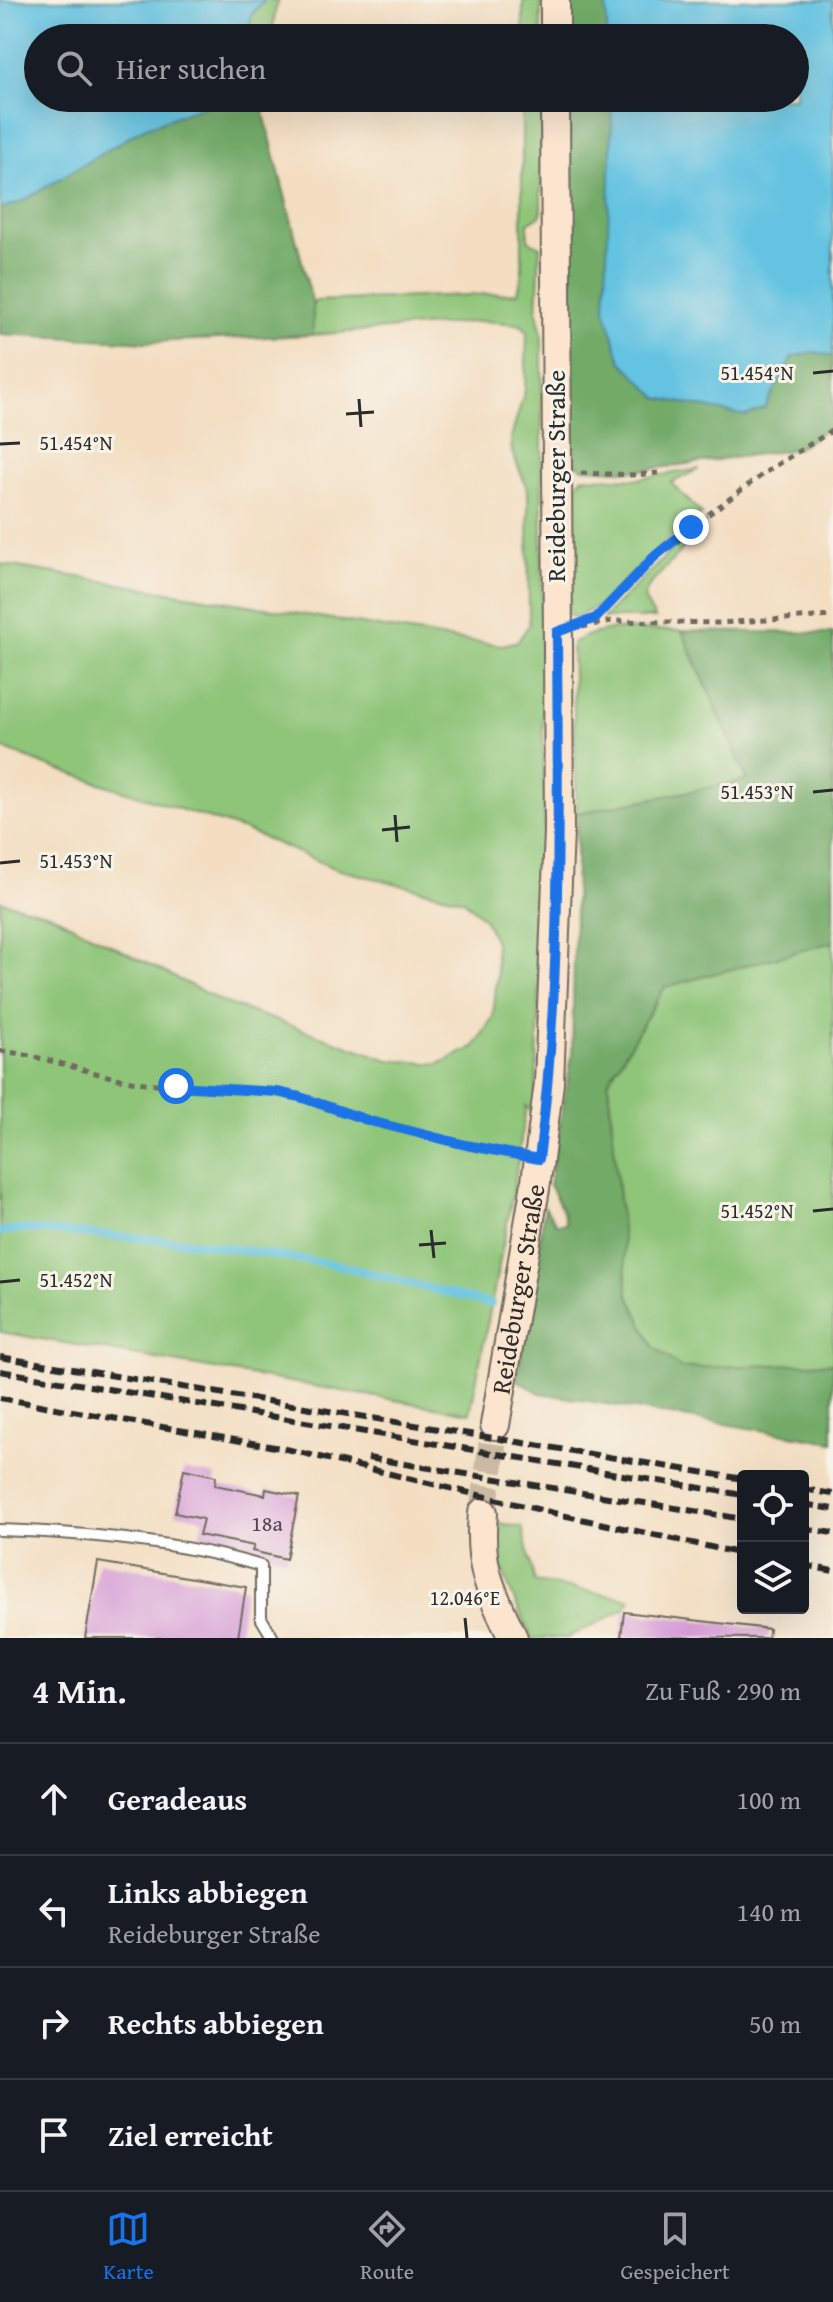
<!DOCTYPE html>
<html lang="de">
<meta charset="utf-8">
<style>
:root{--surface:#171b24;--page:#242831;--text:#f1f3f6;--muted:#9ea1a6;--line:#363941;--accent:#1a73e8}
body{margin:0;font-family:"Gentium Book Plus",serif;background:var(--page);color:var(--text)}
.controls{position:absolute;right:24px;bottom:24px;display:grid;overflow:hidden;border-radius:8px;box-shadow:0 8px 32px #0002}
.controls button{width:72px;height:72px;display:grid;place-items:center;padding:0;border:0;border-bottom:2px solid var(--line);background:var(--surface);color:var(--text);font:40px sans-serif}
.stop{position:absolute;width:24px;height:24px;margin:-18px;border:6px solid #1a73e8;border-radius:50%;background:#fff}
.stop.end{background:#1a73e8;border-color:#fff;box-shadow:0 2px 8px #0008}
.list{margin:0;padding:0;list-style:none}
h2{display:flex;justify-content:space-between;align-items:center;height:104px;margin:0;padding:0 32px;font-size:34px}
h2 small{font-size:26px;font-weight:400;color:var(--muted)}
.list li{display:grid;grid-template-columns:52px 1fr auto;gap:24px;align-items:center;box-sizing:border-box;height:112px;padding:0 32px;border-top:2px solid var(--line)}
.list b{display:block;font-size:30px;white-space:nowrap}
.list p{margin:0;font-size:26px;white-space:nowrap;color:var(--muted)}
.list em{font-size:26px;font-style:normal;color:var(--muted)}
.icon{flex:none;width:44px;height:44px;fill:none;stroke:currentColor;stroke-width:2;stroke-linecap:round;stroke-linejoin:round}
.map{position:relative;flex:none;width:833px;height:1638px;overflow:hidden}
.search{position:absolute;background:var(--surface);box-shadow:0 8px 32px #0002;left:24px;right:24px;top:24px;height:88px;display:flex;align-items:center;gap:20px;box-sizing:border-box;padding:0 28px;border-radius:44px;color:var(--muted);font-size:30px}
.sheet{height:552px;background:var(--surface)}
nav{display:flex;justify-content:space-around;align-items:center;box-sizing:border-box;height:112px;border-top:2px solid var(--line);background:var(--surface);font-size:22px;color:var(--muted)}
nav a{display:grid;justify-items:center;gap:4px}
nav .on{color:var(--accent)}
.map>svg:first-child{display:block}
.green{fill:#8ec578;stroke:#5c7852;stroke-width:2}
.forest{fill:#72aa68;stroke:#4e6a4a;stroke-width:2}
.water{fill:#63c3e1;stroke:#477786;stroke-width:2}
.lines{fill:none;stroke-linecap:round;stroke-linejoin:round}
.stream{stroke:#63c3e1;stroke-width:8}
.building{fill:#d499d6}
.secondary-tunnel{stroke:#cbbaa3;stroke-width:28;stroke-dasharray:28 14;stroke-linecap:butt}
.lane-casing{stroke:#716a60;stroke-width:14}
.secondary-casing{stroke:#716a60;stroke-width:32}
.path{stroke:#716a60;stroke-width:5;stroke-dasharray:6 6;stroke-linecap:butt}
.lane{stroke:#fff;stroke-width:10}
.secondary{stroke:#fbe5cf;stroke-width:28}
.rail{stroke:#2b2b2b;stroke-width:6;stroke-dasharray:12 6;stroke-linecap:butt}
.route{stroke:#1a73e8;stroke-width:10}
.ticks{fill:none;stroke:#2b2b2b;stroke-width:3}
.labels{text-anchor:middle;stroke-width:6;stroke-linejoin:round;paint-order:stroke}
.number-label{font-size:22px;fill:#554656}
.street-label{font-size:26px;fill:#2b2b2b;stroke:#f7f3e8}
.ticks-label{font-size:20px;text-anchor:middle;fill:#2b2b2b;stroke:#f7f3e8;stroke-width:6;stroke-linejoin:round;paint-order:stroke}
</style>
<div class="map">
<svg width="833" height="1638" viewBox="0 0 833 1638">
<rect width="100%" height="100%" fill="#f7f3e8"/>
<filter id="ink" filterUnits="userSpaceOnUse"><feTurbulence type="fractalNoise" baseFrequency=".0125" numOctaves="2"/><feDisplacementMap in="SourceGraphic" scale="16" xChannelSelector="R" yChannelSelector="G"/><feConvolveMatrix kernelMatrix="1 2 1 2 8 2 1 2 1" color-interpolation-filters="sRGB"/></filter>
<filter id="wash" filterUnits="userSpaceOnUse"><feTurbulence type="fractalNoise" baseFrequency=".006" numOctaves="4" result="noise"/><feDisplacementMap in="SourceGraphic" scale="32" xChannelSelector="R" yChannelSelector="G"/><feGaussianBlur stdDeviation="1.8" result="paint"/><feColorMatrix in="noise" values="0 0 0 0 0 0 0 0 0 0 0 0 0 0 0 0 0 1.4 0 .05"/><feComposite in="paint" operator="in"/></filter>
<g filter="url(#wash)">
<rect width="100%" height="100%" fill="#f3dec1"/>
<path class="green" d="M265,0H279C272,11 276,26 271,38H246L252,14Z
M523,0H541V38H523Z
M522,98H541V215L528,223V240L540,246L537,312L542,334V667L545,853L535,1118L526,1106L513,1193L470,1413L0,1332V901L50,914L223,1002L389,1060L439,1064L474,1047L493,1017L497,976L495,942L485,920L464,900L336,869L250,832L51,767L0,747V564L446,638L502,645L518,641L529,625L528,490L512,452L511,438L525,390L527,332L523,326L517,324L485,321L313,335V305L316,301L518,293L522,275Z
M699,469L671,483L702,514L679,529L598,606L574,618L568,614V494L583,477L637,479Z
M708,521L648,587L644,599L655,618H603L687,535Z
M614,629L682,631L748,781L577,813L572,643L588,635Z
M833,935V1378L688,1387L623,1314L601,1081L672,976Z
M499,1523L522,1527L535,1582L631,1599L625,1609L567,1638H532C516,1601 491,1564 499,1523Z"/>
<path class="forest" d="M568,0H612L614,38H568Z
M226,98H260L313,305V335L148,342L0,334V209L21,202L144,128Z
M568,98H617L791,350L833,352V425L796,449L637,471L582,468L568,458Z
M682,631L833,633V942L665,987L608,1082L628,1294L653,1346L681,1368L833,1363V1442L540,1393L517,1380L545,1207L556,1224H566L562,1209L549,1185L572,1056L577,813L748,780Z"/>
<path class="water" d="M0,0H265L252,14L246,38H38V98H226L144,128L21,202L0,209Z
M606,0H833V356L815,352L792,357C784,377 774,388 765,408L746,416L658,398L621,361L605,309L612,123L611,98H795V38H607Z"/>
<g class="lines">
<path class="stream" d="M0,1232L22,1229L189,1242L337,1265L491,1304"/>
</g>
<g id="blocks">
<path class="building" d="M184,1469L216,1476L215,1485L265,1495L266,1489L299,1496L286,1559L252,1551L254,1546L199,1535L203,1519L175,1513Z
M98,1562L246,1587L238,1638H85Z
M624,1612L769,1629L768,1638L621,1637Z"/>
</g>
</g>
<g filter="url(#ink)">
<use href="#blocks" fill-opacity="0" stroke="#716a60" stroke-width="2"/>
<g class="lines">
<path class="secondary-tunnel" d="M483,1513L495,1425"/>
<defs>
<path id="lane" d="M0,1530C87,1533 177,1541 261,1566V1618L273,1638"/>
<g id="secondary">
<path d="M555,0V38"/>
<path id="s1" d="M495,1425L535,1189L549,1083L559,831L555,98"/>
<path d="M483,1513C478,1568 490,1589 513,1638"/>
</g>
</defs>
<use href="#lane" class="lane-casing"/>
<use href="#secondary" class="secondary-casing"/>
<path class="path" d="M581,473L635,475L658,473
M582,623L596,618L654,557L691,527L773,467L833,430
M582,627L612,621L718,623L833,616
M0,1051C47,1056 91,1075 137,1082C190,1089 244,1085 296,1096C322,1102 346,1113 372,1121C419,1135 467,1146 515,1155"/>
<use href="#lane" class="lane"/>
<use href="#secondary" class="secondary"/>
<path class="rail" d="M0,1357L743,1479
M0,1371L743,1495
M0,1398L286,1449L562,1515L743,1554
M368,1458L743,1519
M803,1489L833,1494
M803,1504L833,1509
M803,1528L833,1533
M803,1565L833,1571"/>
</g>
</g>
<g class="lines" filter="url(#ink)">
<path class="route" d="M176,1086L277,1092L300,1097L370,1121L466,1145L539,1159C562,985 558,808 557,632L596,618L654,557L691,527"/>
</g>
<path class="ticks" d="M813,373L833,371M359,399L361,427M346,414L374,412M0,444L20,443M813,792L833,790M395,815L397,842M382,830L410,827M0,863L20,861M813,1211L833,1209M431,1230L434,1258M419,1245L446,1243M0,1282L20,1280M465,1618L467,1638"/>
<g class="labels">
<g class="number-label">
<text x="267" y="1531">18a</text>
</g>
<g class="street-label">
<text transform="translate(556 476) rotate(-90)" y="9">Reideburger Straße</text>
<text dy="9" stroke="none"><textPath href="#s1" startOffset="138">Reideburger Straße</textPath></text>
</g>
</g>
<g class="ticks-label">
<text x="757" y="380">51.454°N</text>
<text x="76" y="450">51.454°N</text>
<text x="757" y="799">51.453°N</text>
<text x="76" y="868">51.453°N</text>
<text x="757" y="1218">51.452°N</text>
<text x="76" y="1287">51.452°N</text>
<text x="465" y="1605">12.046°E</text>
</g>
</svg>
<div class="controls">
<button><svg class="icon" aria-label="locate" viewBox="0 0 24 24"><circle cx="12" cy="12" r="6"/><path d="M12 2v4M12 18v4M2 12h4M18 12h4"/></svg></button>
<button><svg class="icon" aria-label="layers" viewBox="0 0 24 24"><path d="M12 4l9 5-9 5-9-5zM3 14l9 5 9-5"/></svg></button>
</div>
<div class="stop" style="left:176px;top:1086px"></div>
<div class="stop end" style="left:691px;top:527px"></div>
<div class="search"><svg class="icon" aria-label="search" viewBox="0 0 24 24"><circle cx="10" cy="10" r="6"/><path d="M15 15l6 6"/></svg>Hier suchen</div>
</div>
<section class="sheet">
<h2>4 Min.<small>Zu Fuß · 290 m</small></h2>
<ul class="list">
<li><svg class="icon" aria-label="ahead" viewBox="0 0 24 24"><path d="M12 20V5M6 11l6-6 6 6"/></svg><div><b>Geradeaus</b></div><em>100 m</em></li>
<li><svg class="icon" aria-label="left" viewBox="0 0 24 24"><path d="M17 20v-9H6M10 6l-5 5 5 5"/></svg><div><b>Links abbiegen</b><p>Reideburger Straße</p></div><em>140 m</em></li>
<li><svg class="icon" aria-label="right" viewBox="0 0 24 24"><path d="M7 20v-9h11M14 6l5 5-5 5"/></svg><div><b>Rechts abbiegen</b></div><em>50 m</em></li>
<li><svg class="icon" aria-label="arrive" viewBox="0 0 24 24"><path d="M6 21V4h12l-3 4 3 4H6"/></svg><div><b>Ziel erreicht</b></div></li>
</ul>
</section>
<nav>
<a class="on"><svg class="icon" aria-label="map" viewBox="0 0 24 24"><path d="M3 6l6-2 6 2 6-2v14l-6 2-6-2-6 2zM9 4v14M15 6v14"/></svg>Karte</a>
<a><svg class="icon" aria-label="directions" viewBox="0 0 24 24"><path d="M12 3l9 9-9 9-9-9zM9 14v-3h6M13 9l2 2-2 2"/></svg>Route</a>
<a><svg class="icon" aria-label="saved" viewBox="0 0 24 24"><path d="M7 4h10v16l-5-4-5 4z"/></svg>Gespeichert</a>
</nav>
